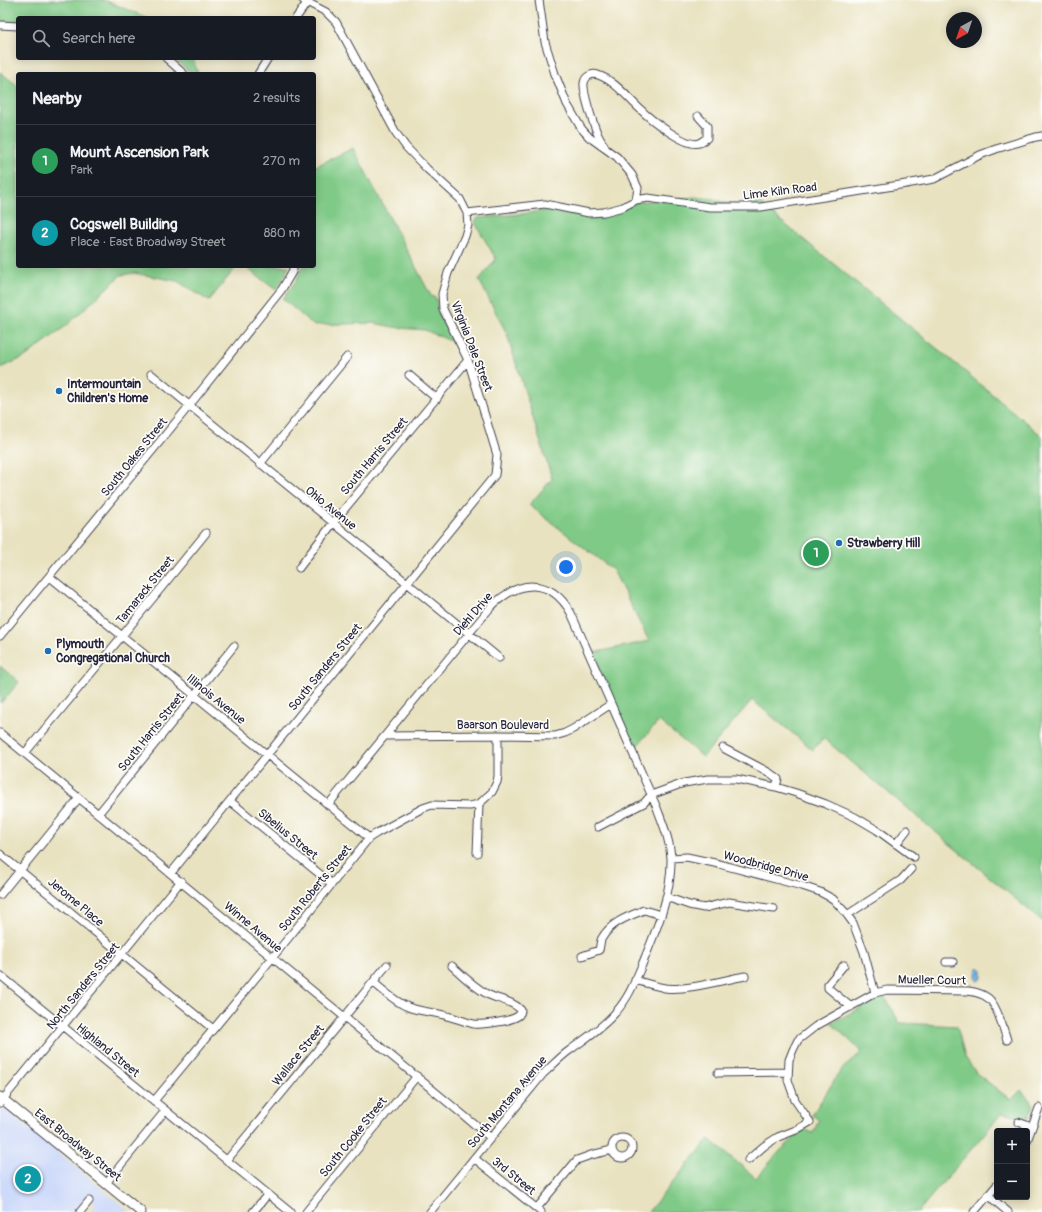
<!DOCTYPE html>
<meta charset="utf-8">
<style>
:root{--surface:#171b24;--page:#20242c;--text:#f1f3f6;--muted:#9ea1a6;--line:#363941;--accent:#b45309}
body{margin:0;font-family:Pangolin,sans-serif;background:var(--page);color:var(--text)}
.controls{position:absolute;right:12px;bottom:12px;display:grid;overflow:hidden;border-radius:4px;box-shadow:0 2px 10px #0003}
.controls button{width:36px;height:36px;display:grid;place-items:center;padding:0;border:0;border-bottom:1px solid var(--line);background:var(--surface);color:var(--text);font:20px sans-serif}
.compass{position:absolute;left:946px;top:12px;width:36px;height:36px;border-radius:50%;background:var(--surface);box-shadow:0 2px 10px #0003;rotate:220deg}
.you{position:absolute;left:566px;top:567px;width:14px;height:14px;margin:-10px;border:3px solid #fff;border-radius:50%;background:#1a73e8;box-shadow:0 0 0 6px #1a73e833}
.badge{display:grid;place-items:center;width:26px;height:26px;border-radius:50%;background:var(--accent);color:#fff;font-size:13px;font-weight:700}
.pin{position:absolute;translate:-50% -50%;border:2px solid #fff;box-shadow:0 1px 4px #0006}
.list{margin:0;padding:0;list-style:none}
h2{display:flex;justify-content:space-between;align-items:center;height:52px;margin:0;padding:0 16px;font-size:17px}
h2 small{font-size:13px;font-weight:400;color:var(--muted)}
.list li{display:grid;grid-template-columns:26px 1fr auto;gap:12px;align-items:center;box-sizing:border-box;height:72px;padding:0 16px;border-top:1px solid var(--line)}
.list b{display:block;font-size:15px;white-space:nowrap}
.list p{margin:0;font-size:13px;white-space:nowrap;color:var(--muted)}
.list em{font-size:13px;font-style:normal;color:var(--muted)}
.icon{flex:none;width:22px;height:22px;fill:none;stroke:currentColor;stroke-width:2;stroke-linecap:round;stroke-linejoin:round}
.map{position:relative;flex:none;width:1042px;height:1212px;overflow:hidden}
.search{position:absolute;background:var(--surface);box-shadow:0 2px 10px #0003;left:16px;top:16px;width:300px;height:44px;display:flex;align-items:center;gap:10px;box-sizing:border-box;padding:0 14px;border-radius:4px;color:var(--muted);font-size:15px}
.panel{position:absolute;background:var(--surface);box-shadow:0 2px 10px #0003;left:16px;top:72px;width:300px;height:196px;border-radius:4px}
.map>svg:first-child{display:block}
.built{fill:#cedafa}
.green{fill:#80ca87;stroke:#517661}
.water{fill:#6eb0e2;stroke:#48698e}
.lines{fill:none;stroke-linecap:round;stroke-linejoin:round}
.minor-casing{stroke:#403f4f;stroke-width:9}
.tertiary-casing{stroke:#403f4f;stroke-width:11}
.minor{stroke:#fff;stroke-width:7}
.tertiary{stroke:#fff;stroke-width:9}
.poi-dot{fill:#1f6fb2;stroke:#fdfcf7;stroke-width:1.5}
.labels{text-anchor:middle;stroke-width:3.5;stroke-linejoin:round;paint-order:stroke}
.street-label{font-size:12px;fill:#22223b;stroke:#fdfcf7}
.poi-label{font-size:12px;font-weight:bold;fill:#22223b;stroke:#fdfcf7;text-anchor:start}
</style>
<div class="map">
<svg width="1042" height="1212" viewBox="0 0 1042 1212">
<rect width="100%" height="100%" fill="#fdfcf7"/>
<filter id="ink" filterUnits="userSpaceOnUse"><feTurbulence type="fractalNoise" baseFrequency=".025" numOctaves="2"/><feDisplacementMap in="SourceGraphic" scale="8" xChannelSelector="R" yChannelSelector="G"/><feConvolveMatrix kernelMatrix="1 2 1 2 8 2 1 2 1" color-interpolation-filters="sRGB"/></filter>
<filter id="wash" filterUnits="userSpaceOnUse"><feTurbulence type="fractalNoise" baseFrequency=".012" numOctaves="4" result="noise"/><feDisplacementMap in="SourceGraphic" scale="16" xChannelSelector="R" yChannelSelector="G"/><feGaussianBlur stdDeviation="0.9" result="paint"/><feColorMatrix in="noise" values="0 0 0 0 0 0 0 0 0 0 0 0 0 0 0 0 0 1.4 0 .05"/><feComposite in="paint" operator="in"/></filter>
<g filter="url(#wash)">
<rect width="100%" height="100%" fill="#e8e2c0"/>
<path class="built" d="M4,1110H6L130,1212H89L96,1204L87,1196L74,1212H0V1112Z"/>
<path class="green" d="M0,0H104L148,18H18V22L0,21Z
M174,58H193L198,74H192Z
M0,72L18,86V266H237L209,301L177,281L134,273L121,275L66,326L25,357L0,368Z
M353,148L431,296L436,298L438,313L453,342L425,330L399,328L373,323L313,325L283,299L297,279L302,266H314V167Z
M695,197L714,199L734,205L759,203L956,364L1042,436V921L823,738L813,750L752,700L703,757L659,721L634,749L592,653L649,641L613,570L529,505L552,479L507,334L479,280L496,259L474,221L478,218L529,213L549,209L591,218L614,214L637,202Z
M244,266H289L284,277L276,290Z
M0,666L19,682L1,703L0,702Z
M884,996L900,1023L957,1026L965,1057L976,1073L1011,1100L1021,1090L1034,1105L1029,1116L1025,1119L1002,1113L918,1212H648L709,1139L756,1178L779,1152L804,1129L813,1133L819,1120L812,1115L841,1070L862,1052L831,1023Z"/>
<path class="water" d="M979,967L982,970V978L978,981H977C976,976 975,970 979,967Z"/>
</g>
<g filter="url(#ink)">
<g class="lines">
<defs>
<path id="minor" d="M539,0L545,42L555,74L567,104L581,128L589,137L617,157L632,175L638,188L636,200
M296,18L309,0
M0,25L18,26
M166,58L184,74
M258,74L268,58
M606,149C603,143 598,137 596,130C592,120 583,93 584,83C585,76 592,73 598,75C614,80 628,98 640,109C649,118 686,148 699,143C701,142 704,140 707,138V126L698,116
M467,213L545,204L589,213L604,212L623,207L636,200L648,198L710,207H761L906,184L934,179L980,155L996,149L1036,137L1042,136
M151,374L499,658
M409,375L437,399
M260,464L347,357
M299,568L333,523L468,360
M50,577L369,838
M0,636L189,406L282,289L292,272L294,266
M0,733L491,1138
M385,736L498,735L555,736L565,733L573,729L611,704
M723,748L770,773L778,779L776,787
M25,753L122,636L206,533
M230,801L332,884
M328,805L490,608C517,580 550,576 571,613L657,808C663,824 670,840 671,858C672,893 657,928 644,960C636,979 629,998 615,1013C602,1028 586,1038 570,1050C560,1057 552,1066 543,1074L430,1212
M99,813L234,646
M598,827L644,803L651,795L684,783L708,779H736L776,787L796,793L826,804L855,817L877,830L914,857
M896,844L907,830
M477,853L479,804
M0,854L213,1029
M671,858L687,857L719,864L802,886L820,892L833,899L845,912L853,923L864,952L875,993
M171,873L495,475L497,455L468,360L443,309L442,294L448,273L465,236L468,225L467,213L460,199L427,169L406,147L396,133L336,22L326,12L303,0
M0,895L79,798
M666,897L689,905L704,908L729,902L774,909
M847,915L901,880L911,869
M582,956L599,950C600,947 600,941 602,938C611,922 629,916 644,910L661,915
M946,962H953
M844,965L828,984V988L851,1007
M0,975L290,1212
M635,980C645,983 655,986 665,988C686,991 723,980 745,976
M373,982C384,991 395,1002 408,1007C421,1012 435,1012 447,1016C456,1018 465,1022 474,1024C482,1025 514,1021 519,1015C521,1013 521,1012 521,1010C512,1000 498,1000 487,994C474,987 463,976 452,966
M718,1073L788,1072
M154,1101L273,957L369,838L377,833L423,808L432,805L470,806L479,804L492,792L497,782L498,776V735
M0,1103L181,881
M1018,1122L1032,1127
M612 1148a10 10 0 1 1 20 0a10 10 0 1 1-20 0Z
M1027,1141L1039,1108
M474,1158L541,1212
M227,1160L387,965
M748,1160L764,1146L778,1137L796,1130L810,1122L795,1100L788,1080L789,1060L793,1050L798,1040L816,1026L875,993L887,990L968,991C975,992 982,993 988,998C996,1003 1004,1030 1007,1040
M106,1183L165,1111
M988,1195L1008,1212
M537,1208L577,1160L591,1155L612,1150
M80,1212L89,1201
M253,1212L268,1194
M306,1212L417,1076
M974,1212L997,1185"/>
<path id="tertiary" d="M0,1097L141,1212"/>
</defs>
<use href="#minor" class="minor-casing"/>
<use href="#tertiary" class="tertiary-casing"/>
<use href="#minor" class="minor"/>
<use href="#tertiary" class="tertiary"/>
</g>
</g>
<g class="poi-dot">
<circle cx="59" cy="391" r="4"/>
<circle cx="839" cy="543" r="4"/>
<circle cx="48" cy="651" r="4"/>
</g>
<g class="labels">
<g class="street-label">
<text transform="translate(780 191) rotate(-7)" y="4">Lime Kiln Road</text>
<text transform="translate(472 346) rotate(69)" y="4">Virginia Dale Street</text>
<text transform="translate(374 456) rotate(-50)" y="4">South Harris Street</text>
<text transform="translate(134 457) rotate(-51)" y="4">South Oakes Street</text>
<text transform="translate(331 508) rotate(39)" y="4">Ohio Avenue</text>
<text transform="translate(145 590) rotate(-51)" y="4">Tamarack Street</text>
<text transform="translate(473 614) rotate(-49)" y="4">Diehl Drive</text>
<text transform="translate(325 667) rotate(-51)" y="4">South Sanders Street</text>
<text transform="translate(216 699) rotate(39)" y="4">Illinois Avenue</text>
<text x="503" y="729">Baarson Boulevard</text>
<text transform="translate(151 732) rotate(-51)" y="4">South Harris Street</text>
<text transform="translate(288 834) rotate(39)" y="4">Sibelius Street</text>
<text transform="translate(766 866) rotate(15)" y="4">Woodbridge Drive</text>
<text transform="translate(315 888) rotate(-51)" y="4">South Roberts Street</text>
<text transform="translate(76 902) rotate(40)" y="4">Jerome Place</text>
<text transform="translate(253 927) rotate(40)" y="4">Winne Avenue</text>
<text transform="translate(932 980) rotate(1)" y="4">Mueller Court</text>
<text transform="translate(83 986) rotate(-51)" y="4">North Sanders Street</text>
<text transform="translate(108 1050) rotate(39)" y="4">Highland Street</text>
<text transform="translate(298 1055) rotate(-51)" y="4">Wallace Street</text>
<text transform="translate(507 1102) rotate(-50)" y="4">South Montana Avenue</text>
<text transform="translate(353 1137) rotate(-51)" y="4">South Cooke Street</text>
<text transform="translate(78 1145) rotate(39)" y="4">East Broadway Street</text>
<text transform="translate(514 1176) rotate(39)" y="4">3rd Street</text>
</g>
<g class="poi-label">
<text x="67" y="388">Intermountain<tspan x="67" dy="14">Children's Home</tspan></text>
<text x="847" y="547">Strawberry Hill</text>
<text x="56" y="648">Plymouth<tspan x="56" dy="14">Congregational Church</tspan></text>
</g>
</g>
</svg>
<div class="controls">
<button>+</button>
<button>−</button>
</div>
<svg class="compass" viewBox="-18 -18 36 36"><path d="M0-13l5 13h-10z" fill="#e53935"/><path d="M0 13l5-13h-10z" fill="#9ea1a6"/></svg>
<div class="you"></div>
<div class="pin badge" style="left:816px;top:553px;background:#2e9e5b">1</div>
<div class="pin badge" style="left:28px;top:1179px;background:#0f9aa8">2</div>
<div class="search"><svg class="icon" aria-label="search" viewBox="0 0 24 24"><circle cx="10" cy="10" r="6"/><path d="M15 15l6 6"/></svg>Search here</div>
<section class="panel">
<h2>Nearby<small>2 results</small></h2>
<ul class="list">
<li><span class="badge" style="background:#2e9e5b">1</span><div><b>Mount Ascension Park</b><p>Park</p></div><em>270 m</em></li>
<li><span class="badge" style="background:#0f9aa8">2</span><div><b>Cogswell Building</b><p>Place · East Broadway Street</p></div><em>880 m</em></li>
</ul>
</section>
</div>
